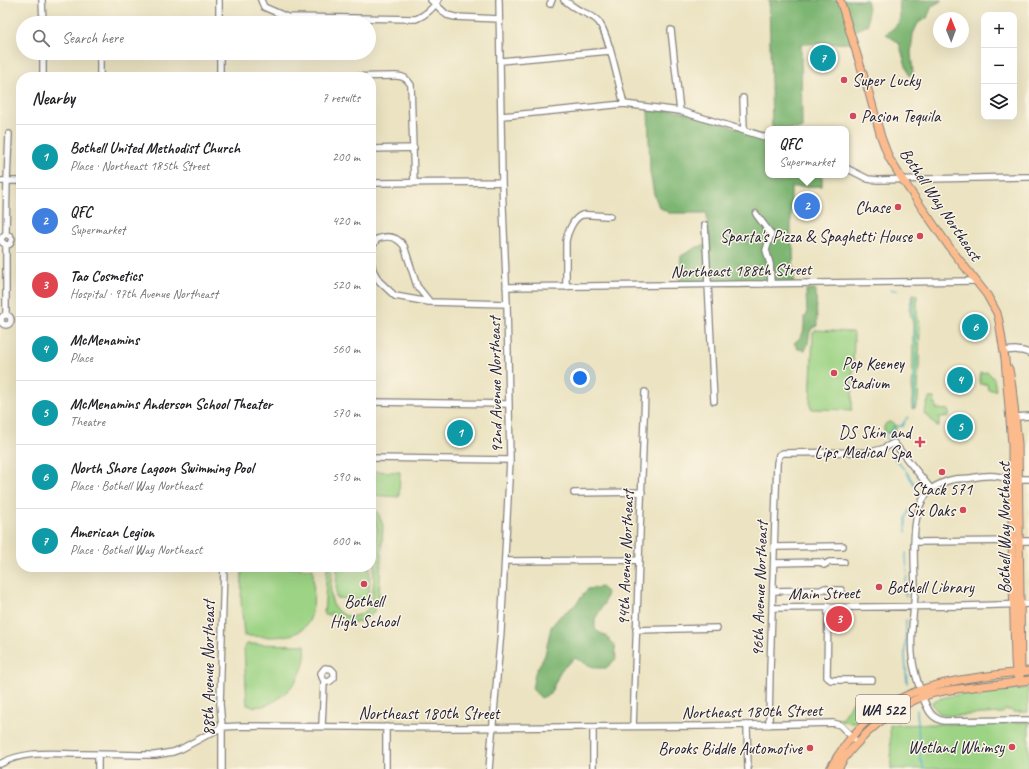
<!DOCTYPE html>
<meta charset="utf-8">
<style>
:root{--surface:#fff;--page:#f2f2f2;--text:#202124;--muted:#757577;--line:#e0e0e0;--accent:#b45309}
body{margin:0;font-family:Caveat,sans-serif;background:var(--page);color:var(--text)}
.controls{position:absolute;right:12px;top:12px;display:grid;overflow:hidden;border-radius:8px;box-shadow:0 4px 16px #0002}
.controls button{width:36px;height:36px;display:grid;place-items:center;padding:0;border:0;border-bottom:1px solid var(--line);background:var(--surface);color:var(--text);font:20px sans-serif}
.compass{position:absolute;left:933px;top:12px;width:36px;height:36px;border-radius:50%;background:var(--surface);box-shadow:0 4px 16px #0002;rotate:359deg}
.you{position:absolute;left:580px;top:378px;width:14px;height:14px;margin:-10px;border:3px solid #fff;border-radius:50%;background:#1a73e8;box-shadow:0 0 0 6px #1a73e833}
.badge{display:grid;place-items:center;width:26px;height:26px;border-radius:50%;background:var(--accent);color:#fff;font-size:13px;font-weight:700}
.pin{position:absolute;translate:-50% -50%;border:2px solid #fff;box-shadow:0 1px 4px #0006}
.popup{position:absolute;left:765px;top:126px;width:84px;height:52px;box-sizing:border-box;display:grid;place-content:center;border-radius:8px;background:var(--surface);filter:drop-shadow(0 1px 3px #0005);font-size:13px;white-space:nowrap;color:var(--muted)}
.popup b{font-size:15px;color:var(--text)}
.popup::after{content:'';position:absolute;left:50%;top:100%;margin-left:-8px;border:8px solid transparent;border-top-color:var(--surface)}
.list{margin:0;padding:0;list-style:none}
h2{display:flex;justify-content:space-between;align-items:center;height:52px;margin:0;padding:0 16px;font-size:17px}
h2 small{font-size:13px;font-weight:400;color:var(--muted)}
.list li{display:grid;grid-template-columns:26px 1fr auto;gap:12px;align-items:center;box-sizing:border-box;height:64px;padding:0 16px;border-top:1px solid var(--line)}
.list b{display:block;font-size:15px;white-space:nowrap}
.list p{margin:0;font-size:13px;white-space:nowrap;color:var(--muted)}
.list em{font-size:13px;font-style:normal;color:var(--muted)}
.icon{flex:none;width:22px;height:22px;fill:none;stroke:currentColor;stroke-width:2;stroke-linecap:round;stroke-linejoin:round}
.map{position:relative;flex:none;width:1029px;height:769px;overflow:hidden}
.search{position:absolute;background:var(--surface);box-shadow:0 4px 16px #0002;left:16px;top:16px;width:360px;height:44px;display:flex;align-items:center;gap:10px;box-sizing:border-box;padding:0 14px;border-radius:22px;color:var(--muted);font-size:15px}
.panel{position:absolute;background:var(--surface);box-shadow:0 4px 16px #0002;left:16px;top:72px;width:360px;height:500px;border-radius:16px}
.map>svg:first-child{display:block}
.green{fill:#9cd384;stroke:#5f7a60}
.forest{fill:#7db572;stroke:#506c56}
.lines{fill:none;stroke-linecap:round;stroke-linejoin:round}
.stream{stroke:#40a9c0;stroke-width:1.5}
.minor-casing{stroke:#86827e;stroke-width:8}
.major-casing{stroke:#86827e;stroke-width:9}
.minor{stroke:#fff;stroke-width:5.5}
.major{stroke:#fbbb8d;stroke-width:7}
.poi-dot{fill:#d1495b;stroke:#fcf5e5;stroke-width:1.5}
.labels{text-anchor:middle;stroke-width:3;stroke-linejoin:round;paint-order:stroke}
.shield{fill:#fcf5e5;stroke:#63616e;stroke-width:1}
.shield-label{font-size:16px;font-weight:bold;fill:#22223b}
.poi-label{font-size:17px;fill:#22223b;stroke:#fcf5e5;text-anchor:end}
.street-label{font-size:17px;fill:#22223b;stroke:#fcf5e5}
</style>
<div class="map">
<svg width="1029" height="769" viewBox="0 0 1029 769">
<rect width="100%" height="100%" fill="#fcf5e5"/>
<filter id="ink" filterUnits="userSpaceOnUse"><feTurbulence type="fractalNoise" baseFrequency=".025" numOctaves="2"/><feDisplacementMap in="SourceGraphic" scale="8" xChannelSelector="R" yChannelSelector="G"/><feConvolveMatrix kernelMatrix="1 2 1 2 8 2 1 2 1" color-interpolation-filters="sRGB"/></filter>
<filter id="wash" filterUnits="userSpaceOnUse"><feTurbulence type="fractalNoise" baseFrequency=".012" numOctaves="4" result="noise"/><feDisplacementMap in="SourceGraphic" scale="16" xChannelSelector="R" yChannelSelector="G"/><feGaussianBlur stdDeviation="0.9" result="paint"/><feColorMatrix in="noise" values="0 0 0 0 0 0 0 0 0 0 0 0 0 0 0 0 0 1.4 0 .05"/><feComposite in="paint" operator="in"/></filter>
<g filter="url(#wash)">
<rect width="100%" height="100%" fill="#ebe3c1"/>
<path class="green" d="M913,294L917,295V313L920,326L918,402L915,408L912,409L913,324L909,308Z
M815,330L852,332L854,334L852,410L812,409L810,406L813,333Z
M988,372L994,379L996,390H988L987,384H980V373Z
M929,398H934V404H936V409L949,410V417H939V426H936L929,417L924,414Z
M884 428a6 6 0 1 1 12 0a6 6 0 1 1-12 0Z
M371,471L400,472L399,497L371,495Z
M371,506L378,513L383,525L379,597C376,623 348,631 331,612L330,615H324L327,567H332C332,578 329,591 332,601C338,622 364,620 372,603L377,529L375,519L371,513Z
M245,567H282L313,569C313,582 315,600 312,612C306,644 268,636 244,636L241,600L242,569Z
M337,567H370L369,600L336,598Z
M247,644L305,645C306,654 305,663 301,672C293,690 268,713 247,705L244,648Z
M1028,688V712H1013L1011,710H1006L1002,713L948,716L940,714L933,706L932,702C943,693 1010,690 1028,688Z
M855,700L858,702L868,711C854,724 854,725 836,718H842L852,702Z
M1029,722V769H891L890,725Z"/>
<path class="forest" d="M769,0H867L868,14V25L851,33L854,43L801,44L802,129H772Z
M899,0H943L932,6L927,18L918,23L913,34L911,53L913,73L909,76L899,43L886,34C903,21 900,21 899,0Z
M648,107L680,111L768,137V175H822V186L791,187V241L793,248L794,283L679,285L681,256L697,247L708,245L707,213H669L659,207L654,194L650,172Z
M806,290H816L817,326C805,329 812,342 805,350L798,349L794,343C805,335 804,330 804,317L807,316Z
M601,587L607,592L604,604L595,619V630L606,636L615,646L616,659L606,668H595L575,658L561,670L550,694L541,698L532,689L535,673L545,655L551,627L560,616L575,605L588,589Z"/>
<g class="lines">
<path class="stream" d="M890,290H898
M913,298L912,308L915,320L916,356L914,407
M906,419L908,417
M898,426H902L905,421
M887,434L895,425
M886,437L888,440
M892,456L904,469
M906,471L914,484
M906,532V518L909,510
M906,553L907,572
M906,596L904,590L907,575
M906,620L905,656L907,683
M917,710L920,757L924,769"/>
</g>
</g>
<g filter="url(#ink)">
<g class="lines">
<defs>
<path id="minor" d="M42,0L43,23
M219,0V23
M261,0L264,7L287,17L416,19C424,16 434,8 438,0
M431,0L447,15L455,17L499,19
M564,0C568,3 572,6 577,9C584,13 592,15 598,21C609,33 619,87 624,104
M550,4L552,0
M671,30L680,111
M43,53V77
M220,53V77
M501,61L610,51
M100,77V53
M333,77L396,76C404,76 407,79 411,85L414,183
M743,98L744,130
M502,116L624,104L680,111L768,138
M371,149L414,148
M846,168L868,179L878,180L1029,177
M0,181H21
M371,183L502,182
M756,214L771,234L766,250L770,264L771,284
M705,225L714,401
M6,234L10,236L12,239L10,244L6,245L2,242L1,239L3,236L6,234L7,181L9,134
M371,249L377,239C388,235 397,236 404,246L417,286L429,301
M371,261L373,270L379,281L395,296L429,302L507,304
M506,287L976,281
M566,287V241C567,234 573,218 582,215C586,214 604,216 610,216
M1 320a5 5 0 1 1 10 0a5 5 0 1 1-10 0Z
M6,315V245
M1004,351C1013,350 1021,349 1029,353
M371,402L509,404
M1016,417L1029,416
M371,458L510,460
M1006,479C997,474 981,476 971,478C966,479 960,478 955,479C948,480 936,485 930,490C908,511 915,561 915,590C914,614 909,639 913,663C915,675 919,686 923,698C928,710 931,718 944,721L1029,720
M1015,479H1029
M574,493L642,492
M915,542L1029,541
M774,547L843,546
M505,561L639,560
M774,563L821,562L824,565L829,562H844
M773,591L821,590L825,588L829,590H841
M828,607L827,677L831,680H872
M772,608L965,606L1029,604
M636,630L717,628
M747,725L748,769
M769,725L770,670L777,463L779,455L783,453L871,452L882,449L894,443L931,489
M322,726L324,681L322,677L321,673L325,668L331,669L334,672V678L329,682L324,681
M633,726L645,392
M0,764C25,750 53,754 81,754C105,754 130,755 155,755L173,752L181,749L222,727L242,726L453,728L705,726L833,723L840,725L854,739
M98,769V754
M222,769V727L220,704L224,567
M386,769V727
M489,769L501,631L510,460L507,304L502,182L499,0
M593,769V727"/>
<path id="major" d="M840,0L869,93L881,137L889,158L902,179L950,248L987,295L997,313L999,321L1005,359L1012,445V541L1015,660L1016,673L1019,682
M1009,369L1012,387L1018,444L1021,672L1019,680
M830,769C876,684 944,681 1029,671
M838,769C845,755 856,744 867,733C888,713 915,696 944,691C972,686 1001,685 1029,680"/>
</defs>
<use href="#minor" class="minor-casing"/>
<use href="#major" class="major-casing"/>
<use href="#minor" class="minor"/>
<use href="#major" class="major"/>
</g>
</g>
<g class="poi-dot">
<circle cx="844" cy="80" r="4"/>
<circle cx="853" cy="116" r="4"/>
<circle cx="898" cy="207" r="4"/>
<circle cx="920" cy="236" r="4"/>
<circle cx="834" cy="373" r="4"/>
<path d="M918 436h4v4h4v4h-4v4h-4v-4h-4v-4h4z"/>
<circle cx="942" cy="472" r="4"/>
<circle cx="963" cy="510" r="4"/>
<circle cx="364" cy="584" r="4"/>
<circle cx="879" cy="587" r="4"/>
<circle cx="1012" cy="747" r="4"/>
<circle cx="810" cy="748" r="4"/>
</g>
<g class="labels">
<rect class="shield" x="856" y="695" width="54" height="28" rx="3"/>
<g class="shield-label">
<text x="883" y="715">WA 522</text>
</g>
<g class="poi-label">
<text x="852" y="86" text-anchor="start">Super Lucky</text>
<text x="861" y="122" text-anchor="start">Pasion Tequila</text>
<text x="890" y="213">Chase</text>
<text x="912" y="242">Sparta's Pizza &amp; Spaghetti House</text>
<text x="842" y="369" text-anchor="start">Pop Keeney<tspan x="842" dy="20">Stadium</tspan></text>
<text x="911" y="438">DS Skin and<tspan x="911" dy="20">Lips Medical Spa</tspan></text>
<text x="942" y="495" text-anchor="middle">Stack 571</text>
<text x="955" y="516">Six Oaks</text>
<text x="887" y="593" text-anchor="start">Bothell Library</text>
<text x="364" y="607" text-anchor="middle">Bothell<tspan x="364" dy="20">High School</tspan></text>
<text x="1004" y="753">Wetland Whimsy</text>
<text x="802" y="754">Brooks Biddle Automotive</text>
</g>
<g class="street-label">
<text transform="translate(941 204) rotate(56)" y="6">Bothell Way Northeast</text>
<text transform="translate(741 270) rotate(-1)" y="6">Northeast 188th Street</text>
<text transform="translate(495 385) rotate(-91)" y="6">92nd Avenue Northeast</text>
<text transform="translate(1004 528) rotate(-90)" y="6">Bothell Way Northeast</text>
<text transform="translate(625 558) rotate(-88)" y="6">94th Avenue Northeast</text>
<text transform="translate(759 589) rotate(-88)" y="6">96th Avenue Northeast</text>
<text transform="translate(824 593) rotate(-1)" y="6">Main Street</text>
<text transform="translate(208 668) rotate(-90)" y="6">88th Avenue Northeast</text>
<text transform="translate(752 711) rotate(-1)" y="6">Northeast 180th Street</text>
<text x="429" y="719">Northeast 180th Street</text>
</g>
</g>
</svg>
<div class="controls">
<button>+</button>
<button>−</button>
<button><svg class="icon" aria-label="layers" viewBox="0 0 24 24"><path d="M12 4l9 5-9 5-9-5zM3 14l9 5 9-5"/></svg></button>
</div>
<svg class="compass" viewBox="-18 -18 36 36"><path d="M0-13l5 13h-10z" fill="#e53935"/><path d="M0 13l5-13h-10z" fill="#757577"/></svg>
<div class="you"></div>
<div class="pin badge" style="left:460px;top:433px;background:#0f9aa8">1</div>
<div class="pin badge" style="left:807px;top:206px;background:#3f7fe0">2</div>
<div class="popup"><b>QFC</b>Supermarket</div>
<div class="pin badge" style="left:839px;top:619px;background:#e0444e">3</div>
<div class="pin badge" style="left:960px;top:380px;background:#0f9aa8">4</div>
<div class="pin badge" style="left:960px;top:427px;background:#0f9aa8">5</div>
<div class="pin badge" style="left:975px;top:327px;background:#0f9aa8">6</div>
<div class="pin badge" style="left:823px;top:58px;background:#0f9aa8">7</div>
<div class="search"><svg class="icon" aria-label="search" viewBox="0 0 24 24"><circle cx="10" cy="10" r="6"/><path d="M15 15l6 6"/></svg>Search here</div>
<section class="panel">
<h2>Nearby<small>7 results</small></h2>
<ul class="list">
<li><span class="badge" style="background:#0f9aa8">1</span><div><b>Bothell United Methodist Church</b><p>Place · Northeast 185th Street</p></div><em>200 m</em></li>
<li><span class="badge" style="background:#3f7fe0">2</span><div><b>QFC</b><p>Supermarket</p></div><em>420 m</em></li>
<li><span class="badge" style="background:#e0444e">3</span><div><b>Tao Cosmetics</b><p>Hospital · 97th Avenue Northeast</p></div><em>520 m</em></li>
<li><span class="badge" style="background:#0f9aa8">4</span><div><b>McMenamins</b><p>Place</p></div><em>560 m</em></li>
<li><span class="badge" style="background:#0f9aa8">5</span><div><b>McMenamins Anderson School Theater</b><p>Theatre</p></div><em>570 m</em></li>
<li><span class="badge" style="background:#0f9aa8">6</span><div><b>North Shore Lagoon Swimming Pool</b><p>Place · Bothell Way Northeast</p></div><em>590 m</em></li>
<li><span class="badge" style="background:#0f9aa8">7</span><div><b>American Legion</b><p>Place · Bothell Way Northeast</p></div><em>600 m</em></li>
</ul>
</section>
</div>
